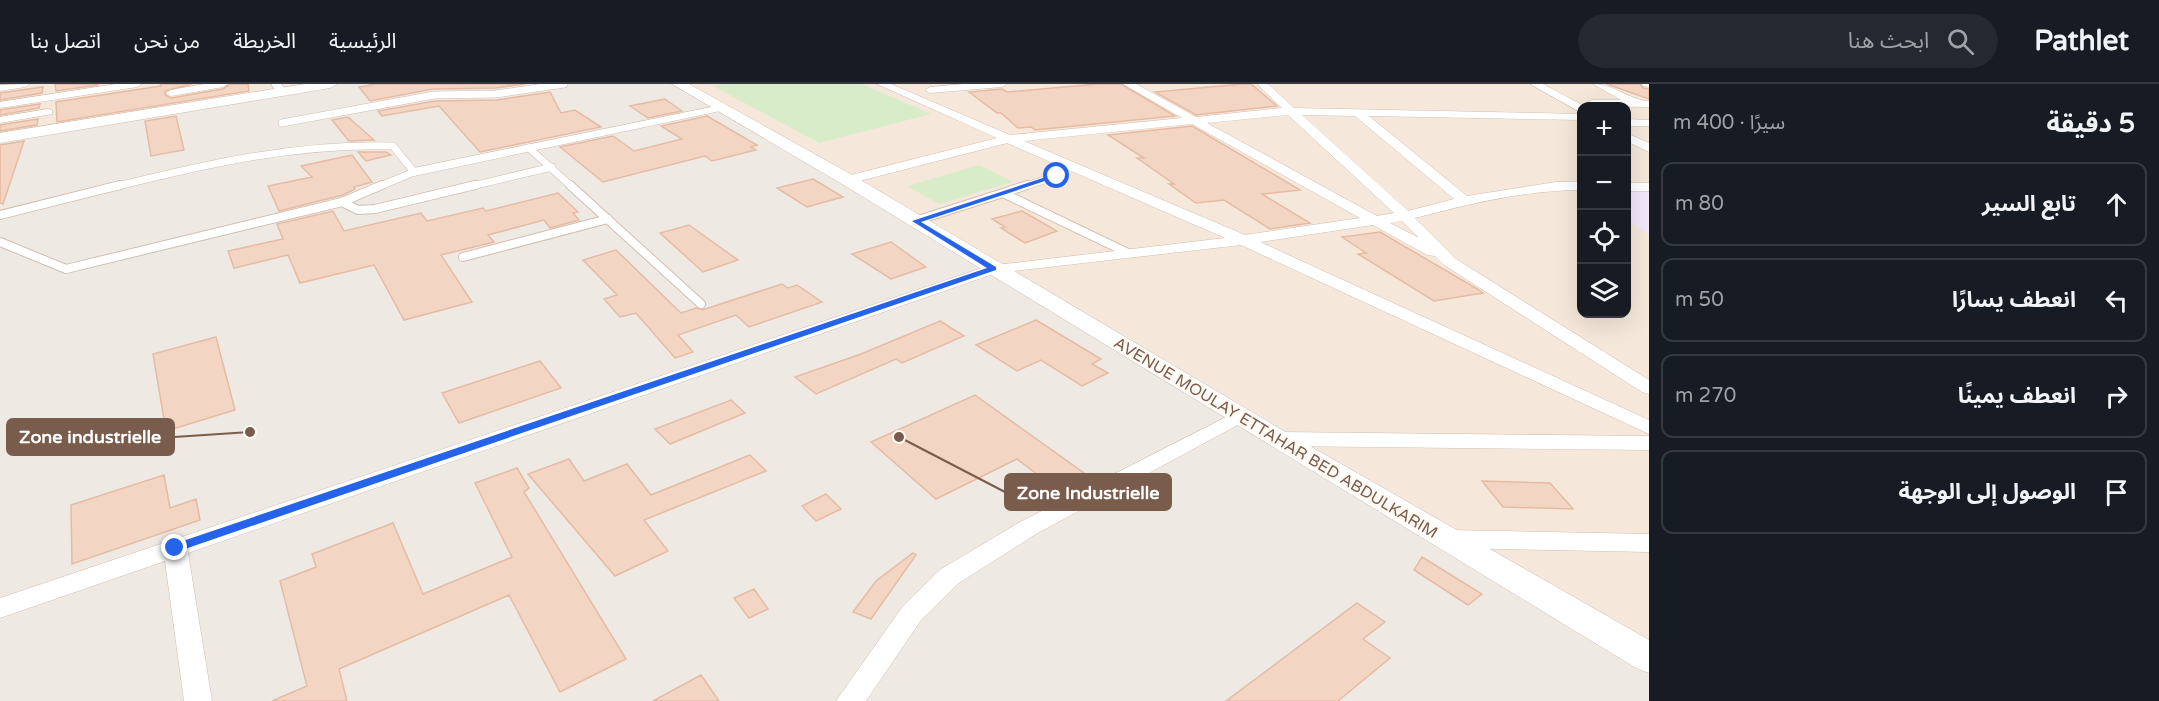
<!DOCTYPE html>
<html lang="ar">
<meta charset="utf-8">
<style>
:root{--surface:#171b24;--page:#242831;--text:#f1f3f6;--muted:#9ea1a6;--line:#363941}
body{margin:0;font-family:"Varela Round","Noto Sans Arabic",sans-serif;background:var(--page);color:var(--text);direction:rtl}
.controls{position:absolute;right:18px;top:18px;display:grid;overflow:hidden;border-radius:12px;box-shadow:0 6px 24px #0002}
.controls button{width:54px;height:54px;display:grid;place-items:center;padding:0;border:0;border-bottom:2px solid var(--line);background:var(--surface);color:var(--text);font:30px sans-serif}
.stop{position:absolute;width:18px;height:18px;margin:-14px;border:4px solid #2563eb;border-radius:50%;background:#fff}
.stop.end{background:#2563eb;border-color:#fff;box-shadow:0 2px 6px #0008}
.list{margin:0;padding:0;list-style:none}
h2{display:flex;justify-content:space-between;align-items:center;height:78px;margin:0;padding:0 24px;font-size:26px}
h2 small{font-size:20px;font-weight:400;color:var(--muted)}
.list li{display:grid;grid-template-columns:39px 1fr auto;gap:18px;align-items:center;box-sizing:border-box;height:84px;margin:0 12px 12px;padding:0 12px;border:2px solid var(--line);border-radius:12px}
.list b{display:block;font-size:22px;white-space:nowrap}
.list em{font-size:20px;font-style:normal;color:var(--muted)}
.icon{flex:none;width:33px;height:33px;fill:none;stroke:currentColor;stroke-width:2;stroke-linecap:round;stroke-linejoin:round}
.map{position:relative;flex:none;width:1649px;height:617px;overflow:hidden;direction:ltr}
header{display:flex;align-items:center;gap:36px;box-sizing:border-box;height:84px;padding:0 30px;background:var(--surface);border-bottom:2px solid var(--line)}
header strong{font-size:28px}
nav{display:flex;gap:33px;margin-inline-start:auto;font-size:21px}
.search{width:420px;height:54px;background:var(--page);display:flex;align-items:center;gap:15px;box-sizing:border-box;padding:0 21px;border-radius:33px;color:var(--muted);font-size:22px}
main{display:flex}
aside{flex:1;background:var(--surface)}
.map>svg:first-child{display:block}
.residential{fill:#f5e8da;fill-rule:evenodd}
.industrial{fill:#efe9e4}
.education{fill:#f3e8fa}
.green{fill:#d8ecc9}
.building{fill:#f3d5c3;stroke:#e6bba3;stroke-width:1.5}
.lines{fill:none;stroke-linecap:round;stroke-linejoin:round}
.service-far1-casing{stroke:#d1beb0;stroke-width:8}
.service-casing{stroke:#d1beb0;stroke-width:10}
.minor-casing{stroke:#d1beb0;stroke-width:1}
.tertiary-casing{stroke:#d1beb0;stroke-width:1}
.service-far1{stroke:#fff;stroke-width:7}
.service{stroke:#fff;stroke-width:8}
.minor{fill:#fff;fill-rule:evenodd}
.tertiary{fill:#fff;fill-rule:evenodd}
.route{fill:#2563eb}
.labels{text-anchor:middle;stroke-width:4.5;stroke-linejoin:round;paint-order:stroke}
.street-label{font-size:16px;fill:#7a5c4d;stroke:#fffaf3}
.leader{fill:none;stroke:#7a5c4d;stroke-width:2}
.callout-dot{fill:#7a5c4d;stroke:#fffaf3;stroke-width:2}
.callout{fill:#7a5c4d;stroke:#7a5c4d;stroke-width:2}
.callout-label{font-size:18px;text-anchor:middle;font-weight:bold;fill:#fff}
</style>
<header>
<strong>Pathlet</strong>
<div class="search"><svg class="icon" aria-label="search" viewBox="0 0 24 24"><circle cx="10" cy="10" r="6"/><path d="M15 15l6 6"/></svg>ابحث هنا</div>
<nav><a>الرئيسية</a><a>الخريطة</a><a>من نحن</a><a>اتصل بنا</a></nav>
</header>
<main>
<aside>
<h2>5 دقيقة<small>سيرًا · 400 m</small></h2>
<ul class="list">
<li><svg class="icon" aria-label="ahead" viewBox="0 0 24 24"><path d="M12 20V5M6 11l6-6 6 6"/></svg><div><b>تابع السير</b></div><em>80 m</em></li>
<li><svg class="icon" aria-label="left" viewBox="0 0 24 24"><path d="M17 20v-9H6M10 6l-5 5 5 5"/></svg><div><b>انعطف يسارًا</b></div><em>50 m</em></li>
<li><svg class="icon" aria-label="right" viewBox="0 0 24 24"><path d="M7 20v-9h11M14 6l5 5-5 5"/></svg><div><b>انعطف يمينًا</b></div><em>270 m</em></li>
<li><svg class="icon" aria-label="arrive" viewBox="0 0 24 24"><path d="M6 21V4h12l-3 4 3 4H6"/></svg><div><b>الوصول إلى الوجهة</b></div></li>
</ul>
</aside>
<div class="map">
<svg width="1649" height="617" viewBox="0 0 1649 617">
<rect width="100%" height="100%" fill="#fdf6ec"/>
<path class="residential" d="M0,0H1649V617H0ZM1582,22H1626V230H1582Z"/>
<path class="industrial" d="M340,0H684L1001,179L1649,558V617H0V55Z"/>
<path class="education" d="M1626,105H1649V151L1627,136Z"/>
<path class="green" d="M722,0H862L931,30L819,59L713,2Z
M979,81L1013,98L939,120L907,102Z"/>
<path class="building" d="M55,0H98V1L56,7Z
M160,0H192L165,7V11L171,14L223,5L230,0H248L249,7L57,38L56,18L161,2Z
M376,0H525L496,4L433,5L370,17L359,3Z
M1098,0H1121L1175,32L1035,46L1031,43L1018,44L1001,29H997L969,8L1002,5L1007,8Z
M1243,0H1251L1277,22L1196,31L1155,8Z
M1607,0H1640L1643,4L1649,5V15Z
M43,3L42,9L0,16V9Z
M550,8L561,29L575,26L601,43L480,68L439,22L382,32L378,27L435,17L497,16Z
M665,15L682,27L648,34L630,22Z
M40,20L39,24L0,31V26Z
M176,32L184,66L151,72L145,37Z
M707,32L757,61L751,63L756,66L712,77L705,72L603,98L560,63L613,52L634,67L682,55L661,42Z
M348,33L374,56L349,57L332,36Z
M38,35L37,41L0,47V41Z
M1192,42L1300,106L1262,110L1310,139L1270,145L1224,116L1196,119L1169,100H1174L1137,74H1144L1108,51Z
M24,57L3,120L0,119V61Z
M358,68H386L391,71L366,77Z
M352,71L372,98L354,103L355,105L343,111L279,127L268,102L312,93L301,82Z
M813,95L843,113L807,123L777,104Z
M558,109L578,128L573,129L579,136L550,144L544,136L488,151L494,158L441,171L472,218L404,236L374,181L300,199L288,171L234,184L228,167L283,155L277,140L333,127L344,147L421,129L427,137L483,124L486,127Z
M1022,127L1057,147L1025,159L1001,144L1005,143L992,135Z
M689,141L738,176L703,188L660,149Z
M1380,148L1479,206L1483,209L1434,217L1358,170L1366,169L1342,153Z
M891,158L926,183L891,195L852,170Z
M616,166L681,229L696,224L702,226L782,200L788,204L797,201L822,218L749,243L736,231L678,251L693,268L675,274L636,229L620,233L604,215L617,211L583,176Z
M1036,236L1101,275L1092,280L1108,289L1082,302L1041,276L1017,287L976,261Z
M940,237L964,252L902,279L896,275L816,310L795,293L861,270Z
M216,253L235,326L166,347L153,270Z
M540,277L561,304L459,339L442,309Z
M975,311L1084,389L1056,405L1017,375L936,415L871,358Z
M731,316L745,329L670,360L655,345Z
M750,371L766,387L644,436L668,467L615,492L528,390L569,375L584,397L627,380L651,411Z
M517,384L529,404L524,408L626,575L560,608L509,511L339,585L347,617H272L307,602L280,497L316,483L312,470L393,439L423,510L512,473L475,399Z
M164,391L170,424L196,415L200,436L72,480L71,421Z
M1482,397L1550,399L1573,425L1503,423Z
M826,410L841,425L816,437L802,422Z
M913,469L916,471L871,535L853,528L876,497Z
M1422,473L1482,510L1468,521L1414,486Z
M754,505L768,525L749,534L734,514Z
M1357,519L1385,538L1363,555L1390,574L1338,617H1226Z
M701,591L719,617H653Z"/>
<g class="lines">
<defs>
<path id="service-far1" d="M282,39L434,11L496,10L564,0
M529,64L572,103
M114,103C206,80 298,59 393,62L414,88L378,103
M468,103L552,83
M1022,103L1057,92"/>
<path id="service" d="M570,101L701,220
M1003,109L1027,101
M342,118L358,126L375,125L475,101
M0,131L120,101
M915,137L1003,109L1128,169
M0,158L66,185L342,118L382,101
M463,173L608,135"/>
<path id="minor" d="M30,0L25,3L0,7V1Z
M116,0H142L137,3L0,24V18Z
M205,0H228L223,3L171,12L166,9L171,6Z
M271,0H281L287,8L286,10H278Z
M877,0H891L1010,51L1182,34L1123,0H1136L1196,33L1282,24L1257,0H1268L1294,24L1582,30V36L1369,32L1467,112L1556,98H1582V106C1526,106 1469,120 1415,134L1456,175L1649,296V310L1642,308L1444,181L1435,172L1427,171L1373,141L1260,158L1649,336V350L1241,161L996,189L188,469L212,617H184L165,477L0,534V514L988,182L1225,154L1007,59L848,100L843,99L841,96L843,93L997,54ZM1288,31L1394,129L1377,132L1207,39ZM1302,31L1355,32L1454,115L1408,127ZM1192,40L1360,134L1245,151L1024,57ZM1402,137L1419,154L1390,139Z
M964,0H1007L1002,3L930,9L925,6L930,3Z
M1530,0H1543L1584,22H1582V29Z
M1593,0C1614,0 1629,16 1649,17V23L1590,22L1586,19L1592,16H1621Z
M1642,0H1649V3L1643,2Z
M721,21L725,22V26L414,92L407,88L414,84Z
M48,25L52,26V30L0,39V33Z
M1626,35L1649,36V42H1626Z
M1626,49L1649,59V68L1626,57Z
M1626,99H1649V107H1626Z
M1240,326L1247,328L1250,332L1247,336L1036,450L959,499L921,536L866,617H836L903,522L941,485L1020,438Z
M1277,348L1649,352V366L1277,362L1270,360L1267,355L1270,350Z
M1449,446L1649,450V468L1449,464L1441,461L1437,455L1441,449Z"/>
<path id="tertiary" d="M305,0H337L330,4L0,59V49Z
M672,0H689L854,92L1287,349L1649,556V589L1636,584L842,100Z"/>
</defs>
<use href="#service-far1" class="service-far1-casing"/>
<use href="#service" class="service-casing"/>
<use href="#minor" class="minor-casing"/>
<use href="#tertiary" class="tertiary-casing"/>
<use href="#service-far1" class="service-far1"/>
<use href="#service" class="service"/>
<use href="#minor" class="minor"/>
<use href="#tertiary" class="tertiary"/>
</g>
<path class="route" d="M1055,90L1060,92L921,138L996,183V186L179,467H171L169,464L171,461L987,184L912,137Z"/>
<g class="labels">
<g class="street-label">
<text transform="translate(1276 353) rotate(31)" y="6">AVENUE MOULAY ETTAHAR BED ABDULKARIM</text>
</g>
</g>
<path class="leader" d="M250 348L174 353M899 353L1005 408"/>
<g class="callout-dot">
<circle cx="250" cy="348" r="6"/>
<circle cx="899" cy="353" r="6"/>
</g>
<g class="callout">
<rect x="7" y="335" width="167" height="36" rx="6"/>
<rect x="1005" y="390" width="166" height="36" rx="6"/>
</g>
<g class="callout-label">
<text x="90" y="359">Zone industrielle</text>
<text x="1088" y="415">Zone Industrielle</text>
</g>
</svg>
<div class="controls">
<button>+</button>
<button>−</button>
<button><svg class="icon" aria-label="locate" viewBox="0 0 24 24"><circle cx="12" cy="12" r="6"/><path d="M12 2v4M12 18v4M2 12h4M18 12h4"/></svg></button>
<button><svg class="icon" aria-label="layers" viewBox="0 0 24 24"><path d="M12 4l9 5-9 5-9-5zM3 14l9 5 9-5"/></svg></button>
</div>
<div class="stop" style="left:1057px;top:92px"></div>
<div class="stop end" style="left:175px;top:464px"></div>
</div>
</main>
